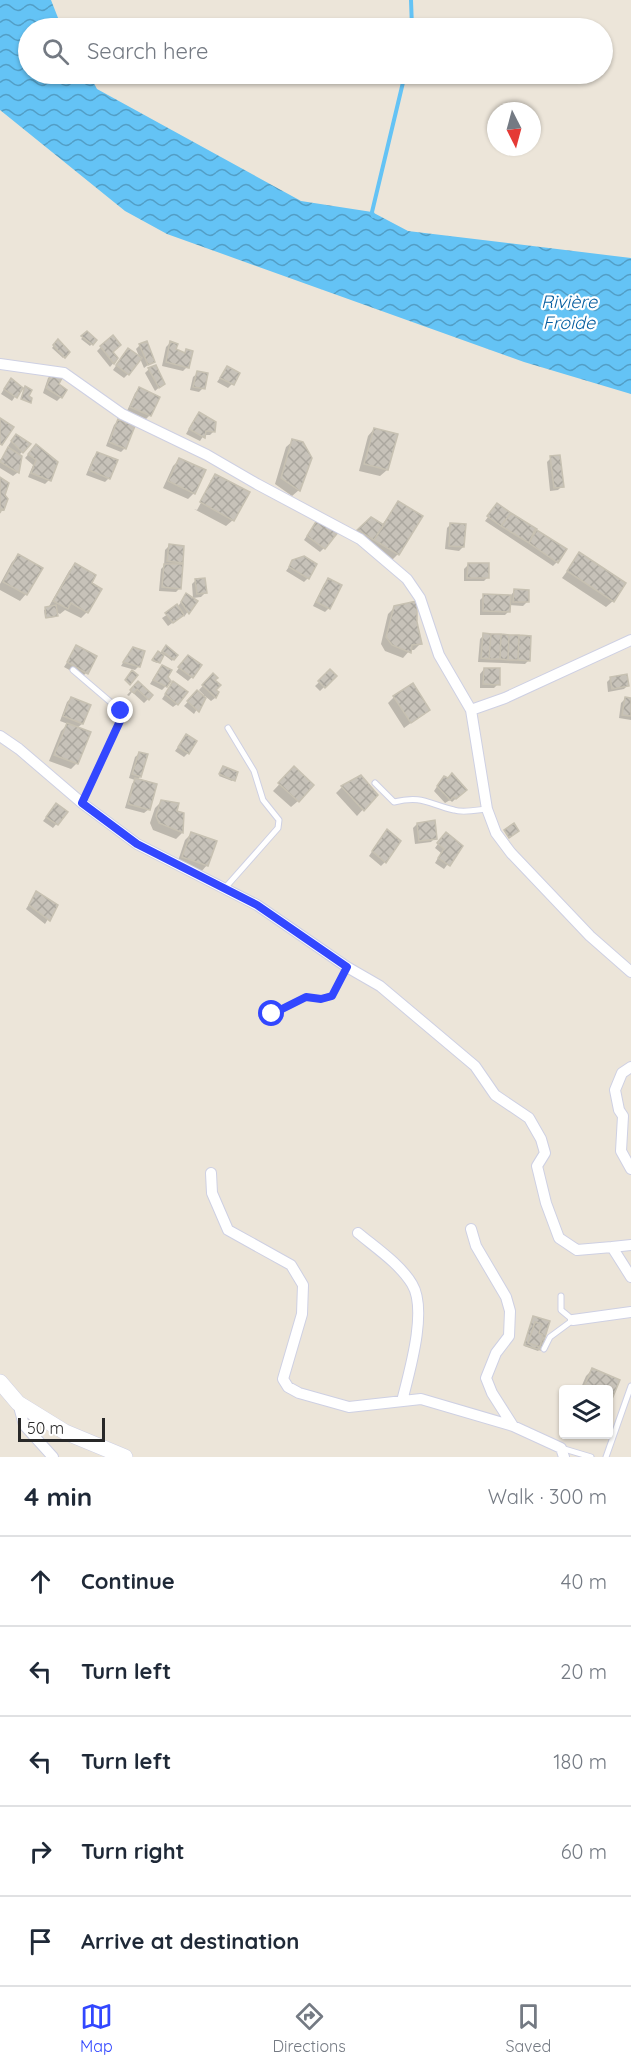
<!DOCTYPE html>
<meta charset="utf-8">
<style>
:root{--surface:#fff;--page:#f2f2f3;--text:#1f2937;--muted:#747a83;--line:#e0e1e3;--accent:#3247ff}
body{margin:0;font-family:Quicksand,sans-serif;background:var(--page);color:var(--text)}
.controls{position:absolute;right:18px;bottom:18px;display:grid;overflow:hidden;border-radius:6px;box-shadow:0 2px 4px #0004}
.controls button{width:54px;height:54px;display:grid;place-items:center;padding:0;border:0;border-bottom:2px solid var(--line);background:var(--surface);color:var(--text);font:30px sans-serif}
.compass{position:absolute;left:487px;top:102px;width:54px;height:54px;border-radius:50%;background:var(--surface);box-shadow:0 2px 4px #0004;rotate:174deg}
.scale{position:absolute;left:18px;bottom:15px;width:87px;box-sizing:border-box;padding-left:6px;border:3px solid #282828;border-top:0;font-size:16px;line-height:21px;white-space:nowrap;color:#282828;-webkit-text-stroke:4px #fff;paint-order:stroke}
.stop{position:absolute;width:18px;height:18px;margin:-14px;border:4px solid #3247ff;border-radius:50%;background:#fff}
.stop.end{background:#3247ff;border-color:#fff;box-shadow:0 2px 6px #0008}
.list{margin:0;padding:0;list-style:none}
h2{display:flex;justify-content:space-between;align-items:center;height:78px;margin:0;padding:0 24px;font-size:26px}
h2 small{font-size:20px;font-weight:400;color:var(--muted)}
.list li{display:grid;grid-template-columns:39px 1fr auto;gap:18px;align-items:center;box-sizing:border-box;height:90px;padding:0 24px;border-top:2px solid var(--line)}
.list b{display:block;font-size:22px;white-space:nowrap}
.list em{font-size:20px;font-style:normal;color:var(--muted)}
.icon{flex:none;width:33px;height:33px;fill:none;stroke:currentColor;stroke-width:2;stroke-linecap:round;stroke-linejoin:round}
.map{position:relative;flex:none;width:631px;height:1457px;overflow:hidden}
.search{position:absolute;background:var(--surface);box-shadow:0 2px 4px #0004;left:18px;right:18px;top:18px;height:66px;display:flex;align-items:center;gap:15px;box-sizing:border-box;padding:0 21px;border-radius:33px;color:var(--muted);font-size:22px}
.sheet{height:528px;background:var(--surface)}
nav{display:flex;justify-content:space-around;align-items:center;box-sizing:border-box;height:84px;border-top:2px solid var(--line);background:var(--surface);font-size:16px;color:var(--muted)}
nav a{display:grid;justify-items:center;gap:3px}
nav .on{color:var(--accent)}
.map>svg:first-child{display:block}
.water{fill:url(#water-waves)}
.shadow{fill:#0003}
.lines{fill:none;stroke-linecap:round;stroke-linejoin:round}
.stream{stroke:#64c3f5;stroke-width:4}
.building{fill:url(#building-cross-hatch);stroke:#c7c1b2;stroke-width:1.5}
.service-casing{stroke:#ced0e3;stroke-width:7}
.minor-casing{stroke:#ced0e3;stroke-width:12}
.secondary-casing{stroke:#ced0e3;stroke-width:16}
.service{stroke:#fff;stroke-width:5}
.minor{stroke:#fff;stroke-width:10}
.secondary{stroke:#fff;stroke-width:15}
.route{stroke:#3247ff;stroke-width:8}
.labels{text-anchor:middle;stroke-width:4.5;stroke-linejoin:round;paint-order:stroke}
.water-label{font-size:18px;font-style:italic;fill:#055d9f;stroke:#fff}
</style>
<div class="map">
<svg width="631" height="1457" viewBox="0 0 631 1457">
<defs>
<pattern id="water-waves" width="16" height="10" patternUnits="userSpaceOnUse" patternTransform="scale(1.5)"><rect width="16" height="10" fill="#64c3f5"/><path d="M0 5q4-4 8 0t8 0" fill="none" stroke="#529ec6"/></pattern>
<pattern id="building-cross-hatch" width="8" height="8" patternUnits="userSpaceOnUse" patternTransform="scale(1.5)"><rect width="8" height="8" fill="#c7c2b9"/><path d="M0 0l8 8M0 8l8-8" fill="none" stroke="#aba79f"/></pattern>
</defs>
<rect width="100%" height="100%" fill="#ece5d9"/>
<path class="water" d="M0,0H51L62,28H28V74H89L97,89L301,201L372,212L408,231L631,258V394L524,362L167,234L125,211L0,110Z"/>
<path class="shadow" d="M87,333L95,340L90,346L81,339Z
M57,341L68,352L63,358L52,348Z
M170,343L175,349L183,354L187,350V367L183,371L162,366L166,347Z
M140,345L153,361L144,368L136,349Z
M101,347L111,352L117,359L110,367L97,351Z
M124,354L128,374L124,378L113,370Z
M227,368L232,384L228,388L217,382Z
M149,369L163,384L155,391L145,373Z
M198,373L203,388L199,392L190,390L193,377Z
M52,374L61,397L57,401L43,393L48,378Z
M7,384L21,388L12,401L1,394Z
M139,389L150,415L146,419L127,411L135,393Z
M195,418L214,431L210,435H204L200,441L186,434Z
M118,421L125,448L121,452L106,446L114,425Z
M374,429L387,470L380,476L359,471L368,436Z
M12,440L29,445L18,456L21,457L17,473L13,476L0,468V460L10,448L8,446Z
M293,441L299,490L292,496L275,484L286,447Z
M32,450L49,480L45,484L28,477L33,465L25,458Z
M97,454L109,478L105,482L86,475L93,458Z
M551,458L562,486L558,490L550,491L547,462Z
M179,460L194,493L188,499L163,488L173,466Z
M216,475L233,520L226,526L194,509L197,510L213,481H210Z
M398,503L421,517L397,555L391,561L354,535L371,519L382,525Z
M494,509L557,562L553,566L485,521Z
M317,521L324,548L320,552L304,540Z
M451,524L463,547L459,551L445,549L447,528Z
M169,546L181,562L177,566L180,588L176,592L159,591L161,569L164,566L165,550Z
M580,554L613,601L606,607L562,578Z
M18,556L26,594L20,601L0,590V584L12,562Z
M293,561L308,578L304,582L286,571Z
M75,564L90,583L87,612L81,618L65,610L60,614L56,612L55,617L45,618L44,610L48,608L69,571Z
M468,565L488,577L484,581H464V569Z
M196,580L205,593L201,597L193,598L192,584Z
M328,580L329,608L325,612L313,606L324,584Z
M514,591L527,602L523,606L509,605V611L505,615H480V600L484,596L510,597Z
M183,599L195,601L184,617L183,615L168,626L162,618L177,608Z
M395,607L416,622L421,643L414,650H410L403,658L385,651L381,644L388,614Z
M484,635L529,660L525,664L478,662L480,639Z
M77,647L86,673L82,677L64,667Z
M166,647L176,655L172,661L163,654L157,663L152,661Z
M129,653L139,666L135,670L121,666Z
M184,661L192,677L188,681L176,672Z
M484,669L498,684L494,688H480V674Z
M158,671L166,677V686L162,690L150,684Z
M330,672L335,676L320,691L315,686Z
M213,675L214,690L217,693L215,698L211,701L205,696L194,714L184,706L197,692L202,697L204,695L199,690Z
M611,678L628,685L624,689L608,692L607,682Z
M138,683L151,696L144,703L132,692L129,696L127,695Z
M170,687L177,704L173,707L162,699Z
M394,697L428,710L404,728L388,703Z
M71,698L89,706L82,724L77,728V763L71,769L49,761L61,731L68,724L60,721L67,702Z
M625,699H631V720L619,718L621,703Z
M186,736L188,753L184,757L175,751Z
M140,753V777L137,780L149,809L144,813L125,808L132,784L135,780L129,778L135,757Z
M223,768L233,780L232,781L219,776Z
M288,775L298,801L291,807L273,791Z
M440,782L465,790L452,802L450,800L445,803L434,791Z
M342,787L376,795L357,816L336,793Z
M161,802L175,813L183,815L182,833L176,839L153,830L150,823L155,808Z
M56,805L66,812L53,828L43,821Z
M417,824L435,838L431,842L415,844L413,828Z
M191,834L207,865L201,872L177,864L185,840Z
M383,835L385,862L381,866L369,856Z
M442,838L461,846L444,869L435,863L441,853L435,848Z
M36,893L56,906L45,924L26,909Z
M532,1320L540,1349L538,1351L524,1346Z
M592,1370L619,1381L608,1401V1390H580L586,1376Z"/>
<g class="lines">
<path class="stream" d="M411,0L412,28
M373,216L372,212L405,74"/>
</g>
<path class="building" d="M87,331L97,340L93,345L81,336Z
M113,335L121,345L113,352L118,358L114,364L100,346Z
M58,339L70,352L65,358L53,345Z
M147,341L155,362L148,365L139,344Z
M170,341L178,344L176,349L185,353L186,349L193,351L189,368L166,362Z
M128,348L142,358L129,375L116,365Z
M156,365L165,384L159,388L148,368Z
M227,366L240,373L234,385L220,378Z
M197,371L208,373L205,389L193,387Z
M52,372L63,376L59,384L67,390L62,398L46,388Z
M11,378L23,388L17,398L4,389Z
M25,386L32,390L29,396L32,398L31,403L21,399Z
M139,387L160,397L151,416L130,407Z
M199,412L216,422L215,432L206,431L205,438L189,429Z
M0,418L14,427L2,445L0,444Z
M118,419L135,426L126,449L109,442Z
M374,428L398,434L388,470L364,464Z
M16,434L31,444L23,453L11,441Z
M292,439L303,442L312,458L300,491L281,478Z
M36,444L58,462L51,481L31,473L36,460L28,454Z
M8,447L22,456L19,473L0,462Z
M97,452L118,460L110,479L89,470Z
M560,455L564,487L554,488L550,456Z
M179,458L206,470L195,494L168,481Z
M215,474L250,492L234,521L200,502Z
M0,477L9,483L5,495L8,499L4,510L2,509L0,513Z
M398,501L423,516L399,555L374,540Z
M497,503L511,513L501,526L487,516Z
M511,513L537,529L529,543L501,526Z
M371,517L384,525L374,540L357,530Z
M317,520L339,531L325,549L307,536Z
M450,523L466,524L464,547L449,546Z
M535,529L567,549L558,563L529,543Z
M169,544L184,546L183,563L167,561Z
M579,552L626,583L614,602L567,571Z
M18,554L43,568L27,595L3,582Z
M304,556L317,564L309,579L289,567L292,560Z
M75,563L96,575L92,583L102,589L88,613L71,603L68,609L53,601Z
M468,563H489V578H467Z
M164,564H183L181,589L162,587Z
M205,578L207,593L197,594L195,579Z
M328,578L342,585L330,609L316,602Z
M514,589L529,590V602H513Z
M186,593L198,601L189,614L181,602Z
M483,594L511,595L510,612L483,611Z
M417,601V622L422,644L412,645L411,653L392,645L386,637L394,606Z
M177,604L184,615L173,623L165,613Z
M56,605L58,616L46,618L45,607Z
M483,633L491,634L489,659L481,658Z
M491,634H501L500,659H489Z
M501,634L509,635L508,660L500,659Z
M509,635H519L518,660H508Z
M519,635L531,636L530,661L518,660Z
M76,645L97,656L88,674L67,662Z
M166,645L178,655L174,660L162,651Z
M133,647L145,651L140,667L123,662Z
M158,651L164,655L160,663L152,660Z
M188,655L202,665L193,678L178,667Z
M162,665L172,670L168,677L171,681L167,687L153,680Z
M484,668H500V685L483,684Z
M330,669L337,676L325,688L318,681Z
M132,670L138,675L130,685L125,680Z
M213,673L218,678L215,680L221,685L216,690L219,692L216,698L202,685Z
M627,674L629,686L612,689L610,677Z
M138,681L153,695L149,700L137,689L134,693L130,690Z
M173,681L188,692L178,705L165,694Z
M413,683L430,710L411,723L393,696Z
M197,690L206,698L199,712L187,701Z
M71,697L91,705L83,724L63,716Z
M625,697L631,698V716L622,715Z
M67,723L91,732L78,764L54,755Z
M186,734L197,741L189,754L178,747Z
M139,752L148,754L141,777L132,774Z
M223,766L238,772L235,781L219,774Z
M294,766L314,785L299,802L278,783Z
M452,773L467,790L456,799L454,797L450,800L437,786L444,776L448,778Z
M361,775L378,795L364,811L341,786Z
M135,778L157,784L150,810L128,804Z
M161,800L179,803L177,811L184,813L183,833L159,823L156,816Z
M56,803L68,812L58,825L46,817Z
M435,820L437,839L419,841L417,823Z
M514,823L519,831L509,838L504,830Z
M387,829L401,841L386,863L372,851Z
M191,832L217,841L208,866L182,857Z
M446,832L463,846L450,866L438,858L444,849L437,843Z
M36,891L58,905L50,921L29,905Z
M533,1316L550,1321L541,1350L524,1345Z
M535,1322L542,1324L539,1333L543,1335L540,1347L528,1343Z
M592,1368L620,1380L612,1399L608,1398V1390H590L584,1387Z"/>
<g class="lines">
<defs>
<path id="service" d="M73,670L121,711L120,721L82,803
M375,783L394,802C423,795 428,804 454,810C463,813 477,810 487,809
M225,888L278,828L279,820L263,800L254,771L228,728
M272,1014L306,997L321,999L332,996L347,967
M544,1349L550,1337L573,1320L561,1310V1296
M561,1448L591,1457
M606,1457L631,1386"/>
<path id="minor" d="M0,364L64,373L122,414L207,455L257,484L360,539L407,579L420,598L439,655L471,710L487,809L496,833L511,853L590,936L631,972
M471,710L505,698L631,640
M0,736L19,749L82,803L137,844L257,905L347,967L380,986L475,1066L495,1095L529,1118L541,1139L545,1153L537,1166L546,1203L559,1238L577,1250L612,1247L631,1277
M631,1067L622,1073L615,1090L619,1110L623,1116L621,1151L631,1169
M211,1173L212,1193L228,1230L291,1265L303,1285L302,1314L283,1379L288,1387L299,1393L349,1407L421,1399L513,1426L561,1448L564,1457
M471,1229L476,1246L506,1297L510,1311L509,1336L496,1353L486,1378L492,1393L513,1426
M358,1233C376,1248 400,1264 412,1284C428,1310 409,1373 402,1401
M612,1247L631,1245
M573,1320L631,1312
M18,1403L24,1425L53,1457"/>
<path id="secondary" d="M0,1382L18,1403L65,1432L125,1457"/>
</defs>
<use href="#service" class="service-casing"/>
<use href="#minor" class="minor-casing"/>
<use href="#secondary" class="secondary-casing"/>
<use href="#service" class="service"/>
<use href="#minor" class="minor"/>
<use href="#secondary" class="secondary"/>
</g>
<g class="lines">
<path class="route" d="M121,711L120,721L82,803L137,844L257,905L347,967L332,996L321,999L306,997L272,1014"/>
</g>
<g class="labels">
<g class="water-label">
<text x="569" y="308">Rivière<tspan x="569" dy="21">Froide</tspan></text>
</g>
</g>
</svg>
<div class="controls">
<button><svg class="icon" aria-label="layers" viewBox="0 0 24 24"><path d="M12 4l9 5-9 5-9-5zM3 14l9 5 9-5"/></svg></button>
</div>
<svg class="compass" viewBox="-18 -18 36 36"><path d="M0-13l5 13h-10z" fill="#e53935"/><path d="M0 13l5-13h-10z" fill="#747a83"/></svg>
<div class="scale">50 m</div>
<div class="stop" style="left:272px;top:1014px"></div>
<div class="stop end" style="left:121px;top:711px"></div>
<div class="search"><svg class="icon" aria-label="search" viewBox="0 0 24 24"><circle cx="10" cy="10" r="6"/><path d="M15 15l6 6"/></svg>Search here</div>
</div>
<section class="sheet">
<h2>4 min<small>Walk · 300 m</small></h2>
<ul class="list">
<li><svg class="icon" aria-label="ahead" viewBox="0 0 24 24"><path d="M12 20V5M6 11l6-6 6 6"/></svg><div><b>Continue</b></div><em>40 m</em></li>
<li><svg class="icon" aria-label="left" viewBox="0 0 24 24"><path d="M17 20v-9H6M10 6l-5 5 5 5"/></svg><div><b>Turn left</b></div><em>20 m</em></li>
<li><svg class="icon" aria-label="left" viewBox="0 0 24 24"><path d="M17 20v-9H6M10 6l-5 5 5 5"/></svg><div><b>Turn left</b></div><em>180 m</em></li>
<li><svg class="icon" aria-label="right" viewBox="0 0 24 24"><path d="M7 20v-9h11M14 6l5 5-5 5"/></svg><div><b>Turn right</b></div><em>60 m</em></li>
<li><svg class="icon" aria-label="arrive" viewBox="0 0 24 24"><path d="M6 21V4h12l-3 4 3 4H6"/></svg><div><b>Arrive at destination</b></div></li>
</ul>
</section>
<nav>
<a class="on"><svg class="icon" aria-label="map" viewBox="0 0 24 24"><path d="M3 6l6-2 6 2 6-2v14l-6 2-6-2-6 2zM9 4v14M15 6v14"/></svg>Map</a>
<a><svg class="icon" aria-label="directions" viewBox="0 0 24 24"><path d="M12 3l9 9-9 9-9-9zM9 14v-3h6M13 9l2 2-2 2"/></svg>Directions</a>
<a><svg class="icon" aria-label="saved" viewBox="0 0 24 24"><path d="M7 4h10v16l-5-4-5 4z"/></svg>Saved</a>
</nav>
